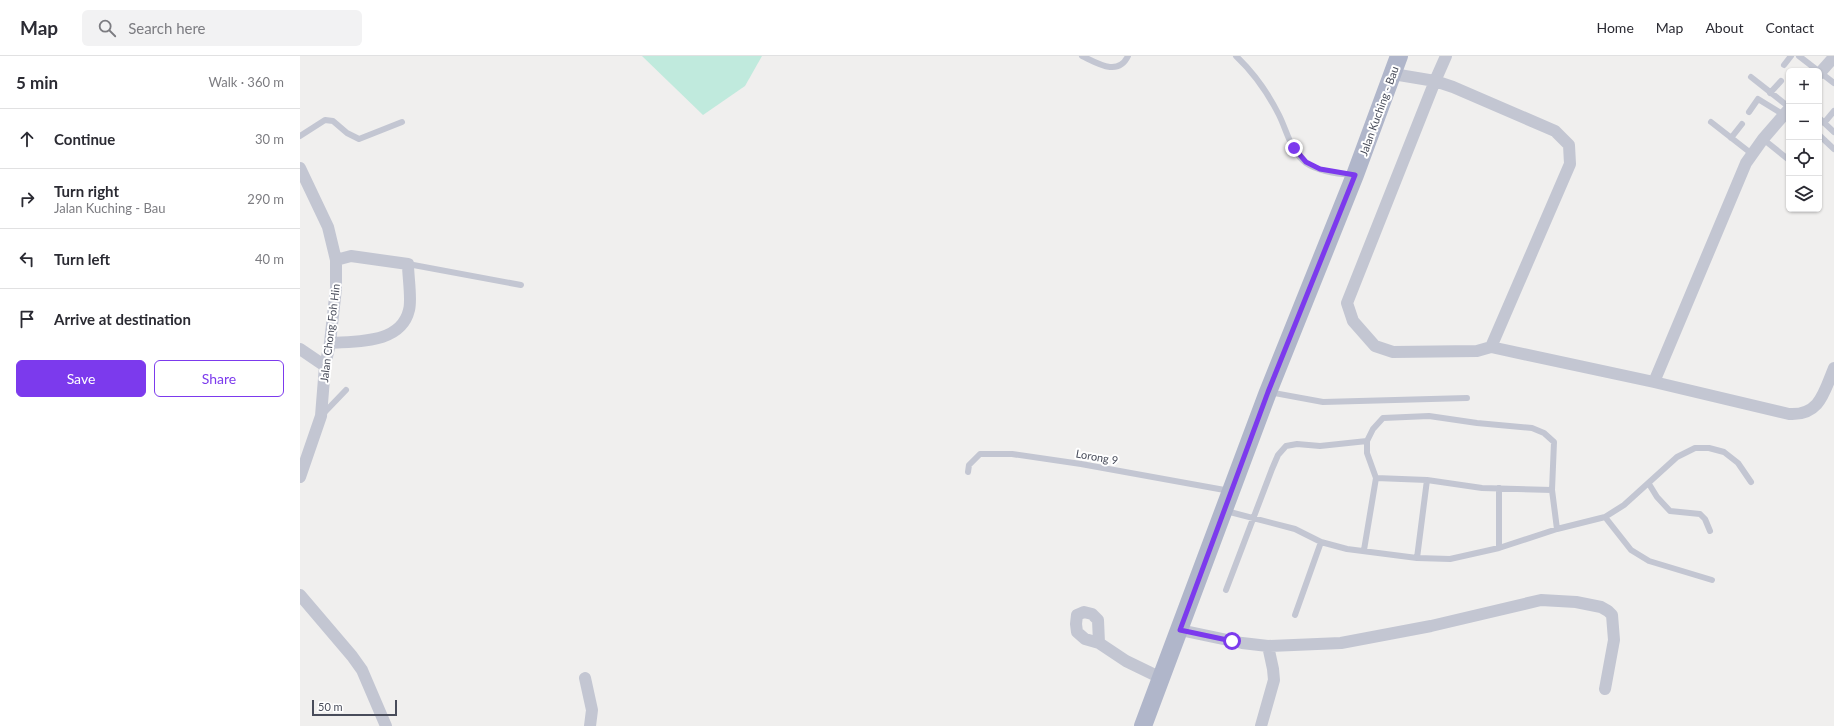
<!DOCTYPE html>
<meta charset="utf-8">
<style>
:root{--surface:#fff;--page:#f2f2f3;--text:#2b2b33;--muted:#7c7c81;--line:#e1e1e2;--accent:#7c3aed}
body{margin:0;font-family:Lato,sans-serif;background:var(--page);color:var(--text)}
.controls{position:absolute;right:12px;top:12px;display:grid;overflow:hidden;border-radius:6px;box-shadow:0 1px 3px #0004}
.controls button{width:36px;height:36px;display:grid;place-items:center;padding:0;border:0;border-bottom:1px solid var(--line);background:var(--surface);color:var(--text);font:20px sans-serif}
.scale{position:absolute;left:12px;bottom:10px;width:85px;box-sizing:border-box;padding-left:4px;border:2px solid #484c5a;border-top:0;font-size:11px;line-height:14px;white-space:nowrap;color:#484c5a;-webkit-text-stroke:3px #fff;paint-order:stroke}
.stop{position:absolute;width:12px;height:12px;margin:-9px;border:3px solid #7c3aed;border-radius:50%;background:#fff}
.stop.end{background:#7c3aed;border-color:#fff;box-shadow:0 1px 4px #0008}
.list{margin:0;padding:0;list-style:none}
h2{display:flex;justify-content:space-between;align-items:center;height:52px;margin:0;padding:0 16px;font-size:17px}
h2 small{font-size:13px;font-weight:400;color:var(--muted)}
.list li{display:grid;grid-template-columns:26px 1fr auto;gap:12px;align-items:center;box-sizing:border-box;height:60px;padding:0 16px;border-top:1px solid var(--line)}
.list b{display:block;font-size:15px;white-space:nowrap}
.list p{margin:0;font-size:13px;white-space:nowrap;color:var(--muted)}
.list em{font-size:13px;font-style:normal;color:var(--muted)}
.actions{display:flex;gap:8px;padding:12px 16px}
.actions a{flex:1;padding:9px 0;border:1px solid var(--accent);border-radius:6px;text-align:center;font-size:14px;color:var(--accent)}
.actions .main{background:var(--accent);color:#fff}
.icon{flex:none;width:22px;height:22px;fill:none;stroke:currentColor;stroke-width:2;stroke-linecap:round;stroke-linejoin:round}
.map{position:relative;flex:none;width:1534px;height:670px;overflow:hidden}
header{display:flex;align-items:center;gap:24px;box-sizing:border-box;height:56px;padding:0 20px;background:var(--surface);border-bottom:1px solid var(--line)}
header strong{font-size:19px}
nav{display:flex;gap:22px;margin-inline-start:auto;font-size:14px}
.search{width:280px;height:36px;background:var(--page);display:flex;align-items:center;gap:10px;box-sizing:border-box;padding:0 14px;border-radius:6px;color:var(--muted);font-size:15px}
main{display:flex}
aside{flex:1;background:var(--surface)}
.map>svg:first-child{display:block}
.green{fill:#c0eadd}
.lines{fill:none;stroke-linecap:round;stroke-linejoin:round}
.lane{stroke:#c3c6d2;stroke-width:6}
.street{stroke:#c3c6d2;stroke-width:12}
.primary{stroke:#b0b6ca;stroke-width:18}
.route{stroke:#7c3aed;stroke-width:5}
.labels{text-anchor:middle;stroke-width:4;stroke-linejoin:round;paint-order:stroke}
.street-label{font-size:11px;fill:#484c5a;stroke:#fff}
</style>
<header>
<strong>Map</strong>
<div class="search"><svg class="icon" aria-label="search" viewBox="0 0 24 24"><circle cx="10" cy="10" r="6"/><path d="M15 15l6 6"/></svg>Search here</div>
<nav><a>Home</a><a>Map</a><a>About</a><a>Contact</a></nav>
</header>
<main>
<aside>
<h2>5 min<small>Walk · 360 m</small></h2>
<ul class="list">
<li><svg class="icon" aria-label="ahead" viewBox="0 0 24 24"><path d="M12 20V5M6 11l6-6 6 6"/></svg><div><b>Continue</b></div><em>30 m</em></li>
<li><svg class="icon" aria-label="right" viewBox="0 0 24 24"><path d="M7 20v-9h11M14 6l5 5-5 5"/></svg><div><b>Turn right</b><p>Jalan Kuching - Bau</p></div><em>290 m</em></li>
<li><svg class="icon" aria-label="left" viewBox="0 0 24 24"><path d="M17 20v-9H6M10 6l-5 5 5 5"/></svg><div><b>Turn left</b></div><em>40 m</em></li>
<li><svg class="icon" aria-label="arrive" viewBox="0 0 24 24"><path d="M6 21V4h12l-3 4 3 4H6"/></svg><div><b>Arrive at destination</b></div></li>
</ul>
<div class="actions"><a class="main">Save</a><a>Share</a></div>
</aside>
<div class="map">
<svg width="1534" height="670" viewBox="0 0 1534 670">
<rect width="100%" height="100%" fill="#f0efee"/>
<path class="green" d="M342,0H462L445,30L403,59Z"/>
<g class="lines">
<path class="lane" d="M782,0C797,7 818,21 828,0
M936,0C954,17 968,37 979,59C987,75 991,96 1006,107C1019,116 1038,118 1053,119
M1499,0L1534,27
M1484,9L1491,0
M1451,21L1489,51
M1470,37L1481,25
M1449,56L1458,43L1484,59
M1519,62L1534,76
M1411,66L1452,98
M1524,67L1534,55
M1519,79L1534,93
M0,80L25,64L33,65L47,77L59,83L102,66
M1431,82L1442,68
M1463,83L1489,104
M108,208L221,229
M969,336L1023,346L1167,342
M22,359L46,334
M668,416L669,409L680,398H712L781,408L930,435
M1076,422L1127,424L1117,502
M1127,424L1182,432L1252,434
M1349,428L1357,441L1370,455L1400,458L1405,463L1410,475
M926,455L995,473L1021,486L1047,493L1117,502L1150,503L1199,492L1257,473L1305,461L1324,449L1377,401L1395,392H1409L1424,396L1438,407L1451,426
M1305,461L1331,494L1349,505L1412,524
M1199,492V432
M1064,494L1076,422L1067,397V385
M926,534L972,413L978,399L986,390L997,388L1020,390L1067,385L1073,373L1083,362L1129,360L1177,367L1232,372L1244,377L1254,386L1252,434L1257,473
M995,559L1021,486"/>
<path class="street" d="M1093,18L1135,25L1153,31L1255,75L1269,89L1270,108L1191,291L1177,295L1093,296L1075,290L1053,265L1047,247L1135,25L1146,0
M1519,18L1534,1
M0,112L28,171L36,204V232L30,287L25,310L21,360L0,421
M30,287C57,285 101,288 109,254C112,244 108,221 108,208L51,200L36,204
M1191,291L1354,326L1489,358C1520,360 1524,336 1534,312
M0,293L25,310
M1354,326L1446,107L1463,83L1489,53
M0,539L52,600L62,614L86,670
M880,574L942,587L968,590L973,613L974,624L961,670
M799,587L798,564L792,558L784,556L777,559L776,568L777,576L785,583L799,587L826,605L861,622
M968,590L1041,587L1131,570L1241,544L1276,546L1301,551L1308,555L1312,559L1314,584L1305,633
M285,622L292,654L290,670"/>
<path class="primary" d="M843,670L968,336L1055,119L1099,0"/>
</g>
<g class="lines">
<path class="route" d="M932,585L880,574L968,336L1055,119L1020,113L1006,106L994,92"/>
</g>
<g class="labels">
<g class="street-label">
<text transform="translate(1079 55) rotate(-70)" y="4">Jalan Kuching - Bau</text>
<text transform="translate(30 277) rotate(-83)" y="4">Jalan Chong Foh Hin</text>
<text transform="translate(797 401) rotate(10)" y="4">Lorong 9</text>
</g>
</g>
</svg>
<div class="controls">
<button>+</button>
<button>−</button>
<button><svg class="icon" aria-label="locate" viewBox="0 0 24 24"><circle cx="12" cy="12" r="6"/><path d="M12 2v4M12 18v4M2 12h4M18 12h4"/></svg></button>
<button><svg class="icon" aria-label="layers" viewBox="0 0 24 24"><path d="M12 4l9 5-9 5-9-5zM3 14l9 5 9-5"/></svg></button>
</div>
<div class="scale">50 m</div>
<div class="stop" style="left:932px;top:585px"></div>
<div class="stop end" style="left:994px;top:92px"></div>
</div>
</main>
